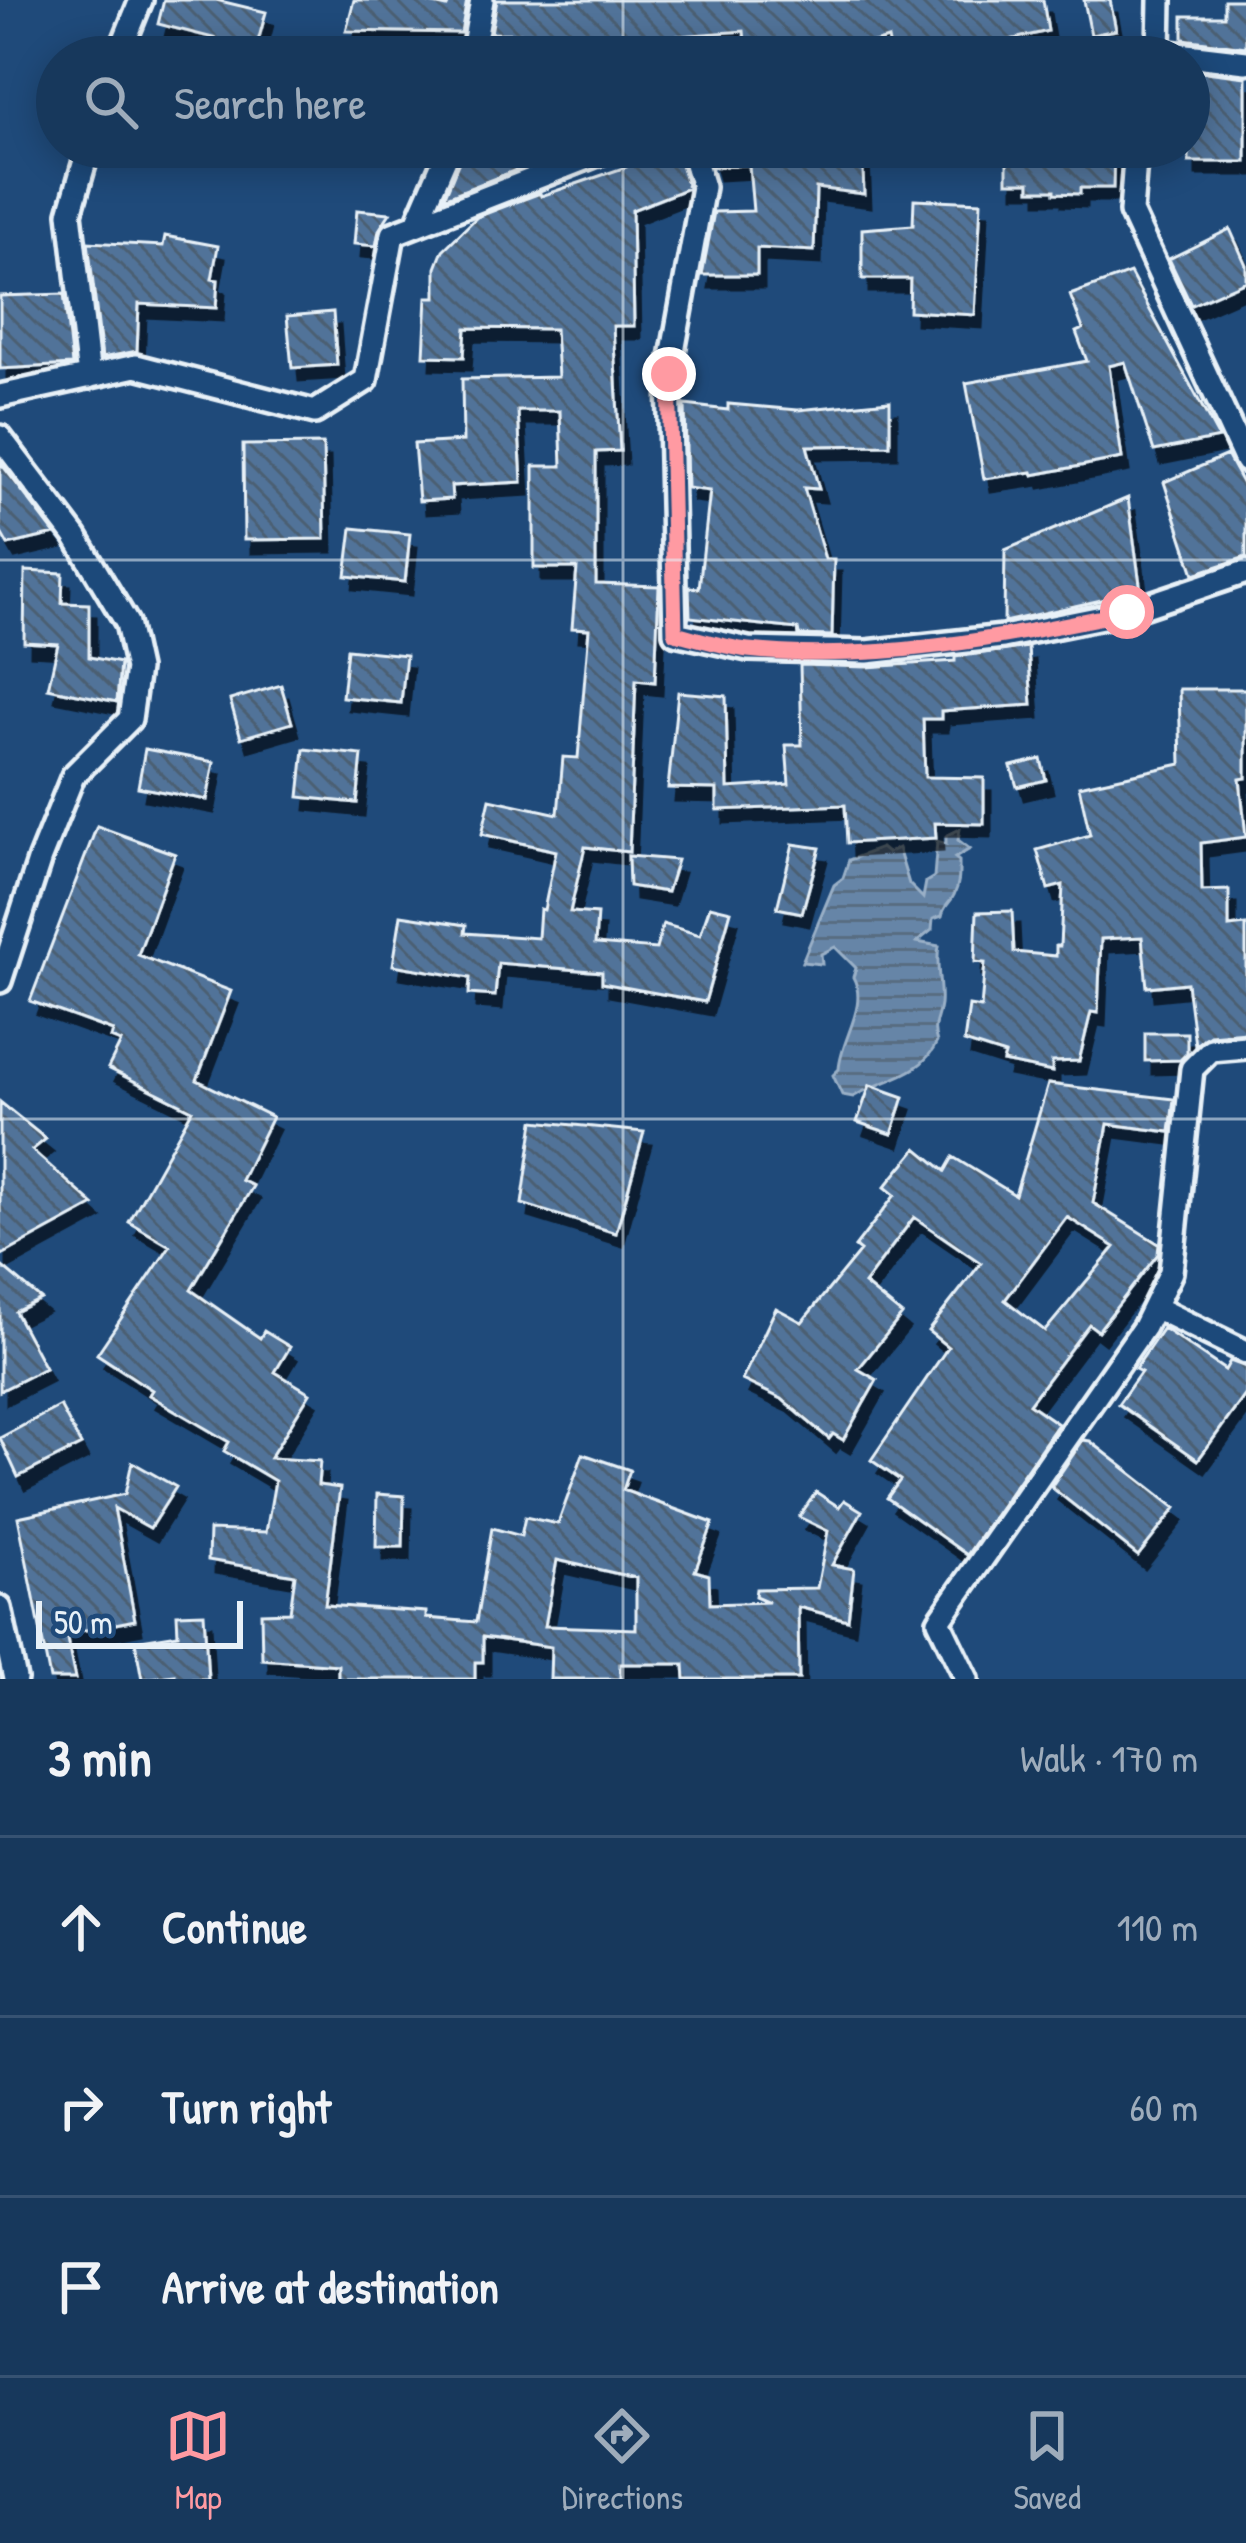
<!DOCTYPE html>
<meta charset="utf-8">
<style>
:root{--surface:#17385c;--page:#244365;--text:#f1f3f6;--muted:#9eacbb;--line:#365272;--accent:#ff9aa2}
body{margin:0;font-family:"Patrick Hand",sans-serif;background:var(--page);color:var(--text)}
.scale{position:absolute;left:36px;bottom:30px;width:207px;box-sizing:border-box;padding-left:12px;border:6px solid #e8f1f8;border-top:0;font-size:33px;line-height:42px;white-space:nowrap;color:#e8f1f8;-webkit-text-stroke:9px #1f4a7a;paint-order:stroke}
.stop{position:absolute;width:36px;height:36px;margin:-27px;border:9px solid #ff9aa2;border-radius:50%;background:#fff}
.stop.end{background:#ff9aa2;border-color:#fff;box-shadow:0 3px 12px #0008}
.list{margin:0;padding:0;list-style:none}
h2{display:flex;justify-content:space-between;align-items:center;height:156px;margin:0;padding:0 48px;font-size:51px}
h2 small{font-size:39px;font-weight:400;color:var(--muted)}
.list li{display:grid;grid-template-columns:78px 1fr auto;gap:36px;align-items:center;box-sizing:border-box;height:180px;padding:0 48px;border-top:3px solid var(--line)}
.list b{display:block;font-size:45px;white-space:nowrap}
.list em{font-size:39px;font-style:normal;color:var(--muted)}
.icon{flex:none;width:66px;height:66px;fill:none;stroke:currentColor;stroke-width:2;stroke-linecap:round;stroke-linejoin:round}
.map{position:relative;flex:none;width:1246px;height:1679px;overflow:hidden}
.search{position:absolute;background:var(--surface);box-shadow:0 6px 30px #0003;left:36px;right:36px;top:36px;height:132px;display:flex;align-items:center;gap:30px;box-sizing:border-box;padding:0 42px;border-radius:66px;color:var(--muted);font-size:45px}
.sheet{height:696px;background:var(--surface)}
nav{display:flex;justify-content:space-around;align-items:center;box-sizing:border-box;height:168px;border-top:3px solid var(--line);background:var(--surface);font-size:33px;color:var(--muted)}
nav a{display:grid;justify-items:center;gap:6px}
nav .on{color:var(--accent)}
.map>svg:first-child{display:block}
.water{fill:url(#water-rules);stroke:#9ab0c7;stroke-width:3}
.building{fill:url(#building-back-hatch);stroke:#e8f1f8;stroke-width:3;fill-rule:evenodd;filter:url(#shadow)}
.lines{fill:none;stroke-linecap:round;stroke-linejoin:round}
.street-casing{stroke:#e8f1f8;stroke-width:30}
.street{stroke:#1f4a7a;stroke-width:21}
.route{stroke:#ff9aa2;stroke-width:15}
.grid{fill:none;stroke:#e8f1f8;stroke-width:3;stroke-opacity:0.55}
</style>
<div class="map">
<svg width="1246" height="1679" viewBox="0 0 1246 1679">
<defs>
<pattern id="water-rules" width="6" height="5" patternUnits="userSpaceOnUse" patternTransform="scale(3)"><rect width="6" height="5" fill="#6685a7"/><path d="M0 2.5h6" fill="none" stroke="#596d82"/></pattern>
<pattern id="building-back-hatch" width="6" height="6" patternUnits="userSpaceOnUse" patternTransform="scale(3)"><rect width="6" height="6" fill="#517399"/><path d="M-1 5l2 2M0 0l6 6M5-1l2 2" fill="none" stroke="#4c5e72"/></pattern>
<filter id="shadow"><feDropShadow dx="7" dy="13" stdDeviation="0" flood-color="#0009"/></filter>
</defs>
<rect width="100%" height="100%" fill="#1f4a7a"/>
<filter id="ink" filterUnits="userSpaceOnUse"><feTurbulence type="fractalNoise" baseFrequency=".00833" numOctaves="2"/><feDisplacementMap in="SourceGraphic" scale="24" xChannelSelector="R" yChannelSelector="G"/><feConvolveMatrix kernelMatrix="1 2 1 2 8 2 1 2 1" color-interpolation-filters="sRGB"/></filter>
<g filter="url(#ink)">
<path class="water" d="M960,829L958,840L970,849L955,858L959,861C959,872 960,884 954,895C950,904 944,905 942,916L933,919L932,930L917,942L939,946C935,966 942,985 940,1005C938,1021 931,1025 937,1042C921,1078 883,1078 853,1097L842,1095L833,1075L839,1069C841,1038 869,1006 853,977L856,968L835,947L821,954L822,964L802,962L834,885L843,878L849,860L881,848L887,853L898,848L909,884L923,898L926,882L934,877L937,841L946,844V836Z"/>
<path class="building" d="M164,0H216L266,12L256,49L158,24Z
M354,0H415L447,7L450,0H467L461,33L346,31Z
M497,0H1043L1048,31L936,57H892L888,39L835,54L832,42L746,51L744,31L652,38L653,57H602L599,34L491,33Z
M1084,0H1110L1116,30L1091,35Z
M1224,0H1246V47L1183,39V16H1224Z
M1189,70L1246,77V162H1189Z
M465,147H523L529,165L444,198Z
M649,147H676L688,188L632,210L634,326H613L620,451L596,452V584L659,586L655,682L636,680L629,852L585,847L570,912L597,914L595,944L656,949L663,924L700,935L710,906L731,911L705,1002L602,983V972L498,963L495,996L469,994L470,978L393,965L401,915L466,925L465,933L538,938L540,909L544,910L556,851L482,834L490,799L558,814L563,757L578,758L589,629L572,628L577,568H534V466H562L560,411H518L522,482L451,486L452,499L419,501L414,444L463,441L462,379L558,377L555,329L466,328L464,357L424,356L427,297H436V268L443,250L477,217L540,193L541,196L626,167L623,159L627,156Z
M707,147H862L864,194L816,188L814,251L757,248V275H702L714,212L753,211L749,165L713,167Z
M1007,147H1114L1113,188H1080V194L1055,193V190H1030V182H1007Z
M914,199L981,202L975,315L909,311L910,279H862V229L913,225Z
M357,210L390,213L379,230L376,246L354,244Z
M1230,229L1246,265V281L1191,305L1169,259Z
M165,236L218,246L212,279L218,280L216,308L139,304L137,351L102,358L88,242L163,246Z
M1130,273L1219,438L1154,451L1125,362L1109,366L1122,458L1033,475L1032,472L984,479L966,383L1087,361L1076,332L1083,329L1070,295Z
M64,294L72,365L0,369V296Z
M333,312L337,365L292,368L287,316Z
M890,401V445L807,446L819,489L804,488L825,559H834L832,636L799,635L798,629L690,617L689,587L699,588L710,491L687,488L685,405L728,410V404L798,410Z
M323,444L325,539L244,540L243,445Z
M1227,455L1246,490V557L1194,574L1164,482Z
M0,462L55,534L8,545L0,531Z
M1128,498L1141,591L1004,622L1005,550Z
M352,528L410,534L405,582L346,576Z
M25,571L63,573L62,603L89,604V657L120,663L117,702L48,688L58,644L24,642Z
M1028,647L1032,705L941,711V719H923L925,777L984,778V824L935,823L936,838L847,843L845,805L717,810V789L668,788L678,692L726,696L728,788L789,784L786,745H802L800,665L867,667L955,661V657Z
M347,649L406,655L401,703L342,697Z
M281,685L292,723L241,738L230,700Z
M1179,689H1246V778L1240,779L1246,837L1201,843L1202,891L1229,890V927L1246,925V1032L1210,1035L1195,1045L1187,983L1147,987L1142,937L1101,939L1098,1013L1091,1012L1079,1061L1052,1062V1072L1003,1062L1005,1055L964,1042L969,1006L981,1008L985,963L975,962L977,912L1012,911L1014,952L1056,956V946H1060L1063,885L1048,889L1037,850L1090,835L1079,786L1181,764Z
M145,749L214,762L207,800L138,787Z
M304,749L362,755L357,803L299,797Z
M1041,759L1046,780L1017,787L1011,766Z
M97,826L175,854L138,955L231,991L197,1080L272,1117L241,1180L253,1186L191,1290L260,1338L264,1331L290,1347L275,1372L310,1393L270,1458L320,1461L318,1485L340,1488L325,1605L426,1612V1618L476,1622L492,1528L521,1536L525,1517L558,1524L583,1454L630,1470L623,1490L713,1523L695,1571L709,1575L710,1604L769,1602L755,1596L756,1589L817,1588L828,1531L799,1517L816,1492L839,1507L844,1500L862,1511L832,1565L854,1569L848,1620L798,1607L799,1679H685L684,1664H620V1679H550L551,1647L483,1637V1662H475V1679H338V1665L262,1659L261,1613L290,1612L295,1575L208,1560L209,1530L266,1532L275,1481L224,1451L229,1442L149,1395L152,1390L97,1354L170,1246L129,1222L192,1110L108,1068L121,1042L111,1038L113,1031L30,1001ZM557,1560L636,1578V1629L545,1626Z
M793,844L820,848L802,913L777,908Z
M628,856L677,860L667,892L629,886Z
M1145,1033H1187V1053L1180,1060L1145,1061Z
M1048,1084L1174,1099L1170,1132L1108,1124L1093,1203L1159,1244L1158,1254L1098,1331L1089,1324L1029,1404L1058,1424L967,1555L887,1498L900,1480L871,1460L948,1347L928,1331L981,1263L914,1217L864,1284L902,1315L858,1369L877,1380L843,1440L833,1434L829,1439L782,1399L742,1380L776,1308L802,1322L860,1251L855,1247L895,1195L885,1187L917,1148L945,1171L953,1157L1015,1195ZM1067,1217L1115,1247L1045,1331L1005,1300Z
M870,1085L904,1097L892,1134L857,1122Z
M0,1102L46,1139L32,1150L94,1205L0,1256Z
M534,1121L644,1132L616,1233L522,1204Z
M0,1265L41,1299L15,1312L45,1368L0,1391Z
M1163,1328L1225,1370L1230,1361L1246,1367V1394L1198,1460L1118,1404L1141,1372L1135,1369Z
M60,1406L81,1445L18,1477L0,1438Z
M1083,1440L1090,1441L1176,1508L1138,1556L1051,1487Z
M132,1462L176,1487L150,1528L114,1508L135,1620L66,1634L75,1679H50L18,1517L125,1494Z
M377,1494L404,1496L403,1547H376Z
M204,1613L208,1679H175V1675L142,1679L135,1641L178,1634L177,1614Z"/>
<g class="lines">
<defs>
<path id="street" d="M1159,51L1160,0
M118,57L141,0
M472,57L482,0
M1086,57L1144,50L1246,62
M691,147L703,187L669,374L675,633L748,649L867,652L1003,637L1127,612L1246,572
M1136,147L1131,212L1246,461
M417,223L450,147
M89,377L70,213L89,147
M0,396L136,366L315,412L366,380L393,234L615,147
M0,437L75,536L127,623L137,669L130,719L73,776L40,858L0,981
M1154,1307L1246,1352
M0,1608L15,1679
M967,1679L939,1621L1144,1327L1171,1272L1192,1069L1211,1050L1246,1047"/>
</defs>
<use href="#street" class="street-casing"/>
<use href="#street" class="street"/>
</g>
</g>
<g class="lines" filter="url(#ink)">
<path class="route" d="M669,374L675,633C699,639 724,647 748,650C874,664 1005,637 1127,612"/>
</g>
<path class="grid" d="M623,0V57M623,147V1679M0,560H1246M0,1119H1246"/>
</svg>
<div class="scale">50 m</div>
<div class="stop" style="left:1127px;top:612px"></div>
<div class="stop end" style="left:669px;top:374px"></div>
<div class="search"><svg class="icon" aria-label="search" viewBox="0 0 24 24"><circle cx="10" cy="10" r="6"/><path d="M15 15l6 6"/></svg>Search here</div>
</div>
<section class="sheet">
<h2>3 min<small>Walk · 170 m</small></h2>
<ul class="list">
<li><svg class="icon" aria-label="ahead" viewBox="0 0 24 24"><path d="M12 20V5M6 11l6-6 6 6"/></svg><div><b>Continue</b></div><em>110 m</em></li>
<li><svg class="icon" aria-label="right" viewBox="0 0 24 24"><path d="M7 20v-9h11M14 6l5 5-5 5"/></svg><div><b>Turn right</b></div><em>60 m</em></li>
<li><svg class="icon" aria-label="arrive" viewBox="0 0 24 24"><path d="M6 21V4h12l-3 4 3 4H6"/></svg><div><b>Arrive at destination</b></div></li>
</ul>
</section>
<nav>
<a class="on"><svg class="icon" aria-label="map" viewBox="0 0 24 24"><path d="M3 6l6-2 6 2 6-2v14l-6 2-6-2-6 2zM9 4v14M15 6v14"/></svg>Map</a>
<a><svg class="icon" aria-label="directions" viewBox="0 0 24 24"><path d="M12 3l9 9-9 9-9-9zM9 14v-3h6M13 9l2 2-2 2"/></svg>Directions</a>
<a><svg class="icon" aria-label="saved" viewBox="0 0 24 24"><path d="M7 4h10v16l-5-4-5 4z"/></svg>Saved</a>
</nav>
